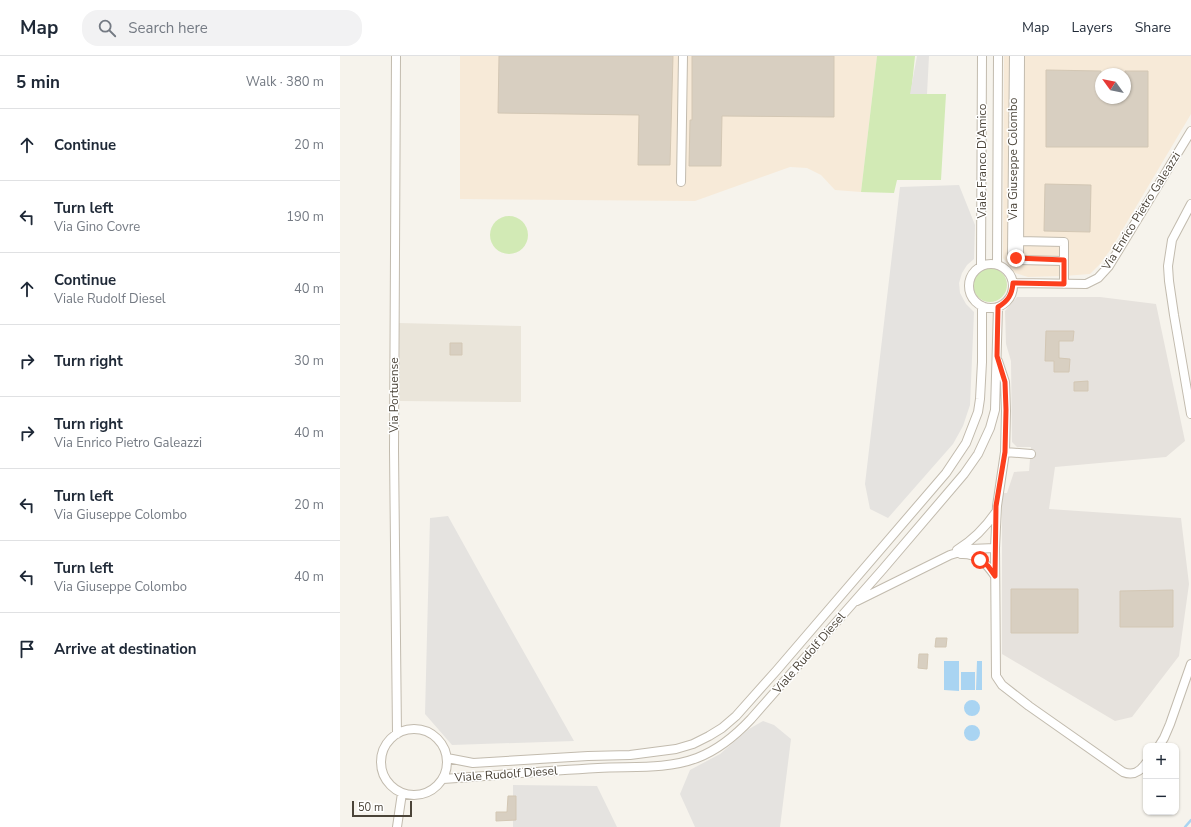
<!DOCTYPE html>
<meta charset="utf-8">
<style>
:root{--surface:#fff;--page:#f2f2f3;--text:#1f2937;--muted:#747a83;--line:#e0e1e3}
body{margin:0;font-family:"Nunito Sans",sans-serif;background:var(--page);color:var(--text)}
.controls{position:absolute;right:12px;bottom:12px;display:grid;overflow:hidden;border-radius:8px;box-shadow:0 1px 3px #0004}
.controls button{width:36px;height:36px;display:grid;place-items:center;padding:0;border:0;border-bottom:1px solid var(--line);background:var(--surface);color:var(--text);font:20px sans-serif}
.compass{position:absolute;left:755px;top:12px;width:36px;height:36px;border-radius:50%;background:var(--surface);box-shadow:0 1px 3px #0004;rotate:303deg}
.scale{position:absolute;left:12px;bottom:10px;width:60px;box-sizing:border-box;padding-left:4px;border:2px solid #4b4439;border-top:0;font-size:11px;line-height:14px;white-space:nowrap;color:#4b4439;-webkit-text-stroke:3px #fff;paint-order:stroke}
.stop{position:absolute;width:12px;height:12px;margin:-9px;border:3px solid #fc3f1d;border-radius:50%;background:#fff}
.stop.end{background:#fc3f1d;border-color:#fff;box-shadow:0 1px 4px #0008}
.list{margin:0;padding:0;list-style:none}
h2{display:flex;justify-content:space-between;align-items:center;height:52px;margin:0;padding:0 16px;font-size:17px}
h2 small{font-size:13px;font-weight:400;color:var(--muted)}
.list li{display:grid;grid-template-columns:26px 1fr auto;gap:12px;align-items:center;box-sizing:border-box;height:72px;padding:0 16px;border-top:1px solid var(--line)}
.list b{display:block;font-size:15px;white-space:nowrap}
.list p{margin:0;font-size:13px;white-space:nowrap;color:var(--muted)}
.list em{font-size:13px;font-style:normal;color:var(--muted)}
.icon{flex:none;width:22px;height:22px;fill:none;stroke:currentColor;stroke-width:2;stroke-linecap:round;stroke-linejoin:round}
.map{position:relative;flex:none;width:851px;height:771px;overflow:hidden}
header{display:flex;align-items:center;gap:24px;box-sizing:border-box;height:56px;padding:0 20px;background:var(--surface);border-bottom:1px solid var(--line)}
header strong{font-size:19px}
nav{display:flex;gap:22px;margin-inline-start:auto;font-size:14px}
.search{width:280px;height:36px;background:var(--page);display:flex;align-items:center;gap:10px;box-sizing:border-box;padding:0 14px;border-radius:16px;color:var(--muted);font-size:15px}
main{display:flex}
aside{flex:1;background:var(--surface)}
.map>svg:first-child{display:block}
.residential{fill:#eae5da}
.commercial{fill:#f7ead8;fill-rule:evenodd}
.industrial{fill:#e6e2dd}
.green{fill:#d2eab5}
.parking{fill:#e5e3e0}
.water{fill:#a9d4f2}
.lines{fill:none;stroke-linecap:round;stroke-linejoin:round}
.stream{stroke:#a9d4f2;stroke-width:2.5}
.building{fill:#d8cfc1;stroke:#d3c7b4}
.minor-casing{stroke:#c2bbae;stroke-width:10}
.minor{stroke:#fff;stroke-width:8}
.route{stroke:#fc3f1d;stroke-width:5}
.labels{text-anchor:middle;stroke-width:3;stroke-linejoin:round;paint-order:stroke}
.street-label{font-size:12px;fill:#4b4439;stroke:#fff}
</style>
<header>
<strong>Map</strong>
<div class="search"><svg class="icon" aria-label="search" viewBox="0 0 24 24"><circle cx="10" cy="10" r="6"/><path d="M15 15l6 6"/></svg>Search here</div>
<nav><a>Map</a><a>Layers</a><a>Share</a></nav>
</header>
<main>
<aside>
<h2>5 min<small>Walk · 380 m</small></h2>
<ul class="list">
<li><svg class="icon" aria-label="ahead" viewBox="0 0 24 24"><path d="M12 20V5M6 11l6-6 6 6"/></svg><div><b>Continue</b></div><em>20 m</em></li>
<li><svg class="icon" aria-label="left" viewBox="0 0 24 24"><path d="M17 20v-9H6M10 6l-5 5 5 5"/></svg><div><b>Turn left</b><p>Via Gino Covre</p></div><em>190 m</em></li>
<li><svg class="icon" aria-label="ahead" viewBox="0 0 24 24"><path d="M12 20V5M6 11l6-6 6 6"/></svg><div><b>Continue</b><p>Viale Rudolf Diesel</p></div><em>40 m</em></li>
<li><svg class="icon" aria-label="right" viewBox="0 0 24 24"><path d="M7 20v-9h11M14 6l5 5-5 5"/></svg><div><b>Turn right</b></div><em>30 m</em></li>
<li><svg class="icon" aria-label="right" viewBox="0 0 24 24"><path d="M7 20v-9h11M14 6l5 5-5 5"/></svg><div><b>Turn right</b><p>Via Enrico Pietro Galeazzi</p></div><em>40 m</em></li>
<li><svg class="icon" aria-label="left" viewBox="0 0 24 24"><path d="M17 20v-9H6M10 6l-5 5 5 5"/></svg><div><b>Turn left</b><p>Via Giuseppe Colombo</p></div><em>20 m</em></li>
<li><svg class="icon" aria-label="left" viewBox="0 0 24 24"><path d="M17 20v-9H6M10 6l-5 5 5 5"/></svg><div><b>Turn left</b><p>Via Giuseppe Colombo</p></div><em>40 m</em></li>
<li><svg class="icon" aria-label="arrive" viewBox="0 0 24 24"><path d="M6 21V4h12l-3 4 3 4H6"/></svg><div><b>Arrive at destination</b></div></li>
</ul>
</aside>
<div class="map">
<svg width="851" height="771" viewBox="0 0 851 771">
<rect width="100%" height="100%" fill="#f6f3ec"/>
<path class="residential" d="M59,267L181,270V346L60,345Z"/>
<path class="commercial" d="M120,0H537L521,136L495,134L481,119L467,112L450,111L355,145L120,143Z
M664,0H851V58L771,193L760,208L750,218L724,220L688,221L675,217L663,202ZM761,18H785V42H761Z"/>
<path class="industrial" d="M677,241H760L816,248L845,385L826,401L715,411L709,453L841,462L849,528L839,600L792,661L775,665L662,598V437H667L674,416L689,415L691,391H677L672,386L671,305L666,288L665,255Z"/>
<path class="green" d="M537,0H575L571,38H606L601,124H557L554,137L521,136Z
M150 179a19 19 0 1 1 38 0a19 19 0 1 1-38 0Z
M633 229a17 17 0 1 1 34 0a17 17 0 1 1-34 0Z"/>
<path class="parking" d="M577,0H589L587,38H570Z
M619,129L635,169L634,203L627,209L622,217L619,227L620,237L626,248L634,256L630,349L623,370L613,388L548,462L530,453L525,428L560,131Z
M108,460L159,552L234,685L112,689L85,658L90,462Z
M423,665L434,669L451,683L440,771H355L340,738L350,714L380,698L409,673Z
M173,729L257,730L277,771H173Z"/>
<path class="water" d="M604,605H619V635L604,634Z
M637,605H642V634H636Z
M621,616H635V634H621Z
M624 652a8 8 0 1 1 16 0a8 8 0 1 1-16 0Z
M624 677a8 8 0 1 1 16 0a8 8 0 1 1-16 0Z"/>
<g class="lines">
<path class="stream" d="M845,771L851,764"/>
</g>
<path class="building" d="M159,0H333L330,109H298L299,59L158,57Z
M352,0H494V61L382,60L381,110H349L350,64H352Z
M706,14L761,15V42H785V15H808V91H706Z
M705,128L751,129L750,176L704,175Z
M706,275H734L733,285H719V302L730,303L729,316H714V305H705Z
M110,287H122V299H110Z
M748,325V335H734V326Z
M671,533H738V577H671Z
M833,534V571H780V535Z
M596,582H607L606,591H595Z
M579,598H588L587,613L578,612Z
M168,740H176V764L156,765V756H167Z"/>
<g class="lines">
<defs>
<path id="minor" d="M56,0L54,394L57,678
M674,0L672,198L674,201L679,204L724,205
M341,126L343,0
M851,148L832,184L828,210L829,225L834,259L851,358
M679,185L724,186V228
M679,204L680,0
M629 230a22 22 0 1 1 44 0a22 22 0 1 1-44 0Z
M657,208L658,0
M641,210L642,0
M673,227L746,228L758,222L769,210L851,75
M658,305L665,326L666,355L665,396L657,450L655,492L656,620L662,629L689,650L783,716C793,720 800,716 806,707
M665,396L691,398
M617,494C633,484 645,472 656,456
M621,498C637,497 647,508 655,520
M517,545L610,499L630,493L655,492
M41 706a33 33 0 1 1 66 0a33 33 0 1 1-66 0Z
M819,690L824,682L830,668L851,608
M107,702L133,707L248,700L290,699L336,693L353,688L369,680L382,672L396,660L437,614L606,417L626,387L638,356L640,343L642,306V250
M103,723C154,719 206,715 258,712C291,710 325,714 357,702C378,694 396,679 411,663L543,513L624,418L638,398L650,372L655,354L658,251
M57,771L62,737"/>
</defs>
<use href="#minor" class="minor-casing"/>
<use href="#minor" class="minor"/>
</g>
<g class="lines">
<path class="route" d="M640,504L648,510L655,520L656,450L665,396L666,354L665,326L657,300L658,251C668,245 672,239 673,227L724,228V204L676,202"/>
</g>
<g class="labels">
<g class="street-label">
<text transform="translate(673 103) rotate(-90)" y="4">Via Giuseppe Colombo</text>
<text transform="translate(642 105) rotate(-90)" y="4">Viale Franco D'Amico</text>
<text transform="translate(801 155) rotate(-58)" y="4">Via Enrico Pietro Galeazzi</text>
<text transform="translate(54 339) rotate(-90)" y="4">Via Portuense</text>
<text transform="translate(469 597) rotate(-49)" y="4">Viale Rudolf Diesel</text>
<text transform="translate(166 718) rotate(-4)" y="4">Viale Rudolf Diesel</text>
</g>
</g>
</svg>
<div class="controls">
<button>+</button>
<button>−</button>
</div>
<svg class="compass" viewBox="-18 -18 36 36"><path d="M0-13l5 13h-10z" fill="#e53935"/><path d="M0 13l5-13h-10z" fill="#747a83"/></svg>
<div class="scale">50 m</div>
<div class="stop" style="left:640px;top:504px"></div>
<div class="stop end" style="left:676px;top:202px"></div>
</div>
</main>
